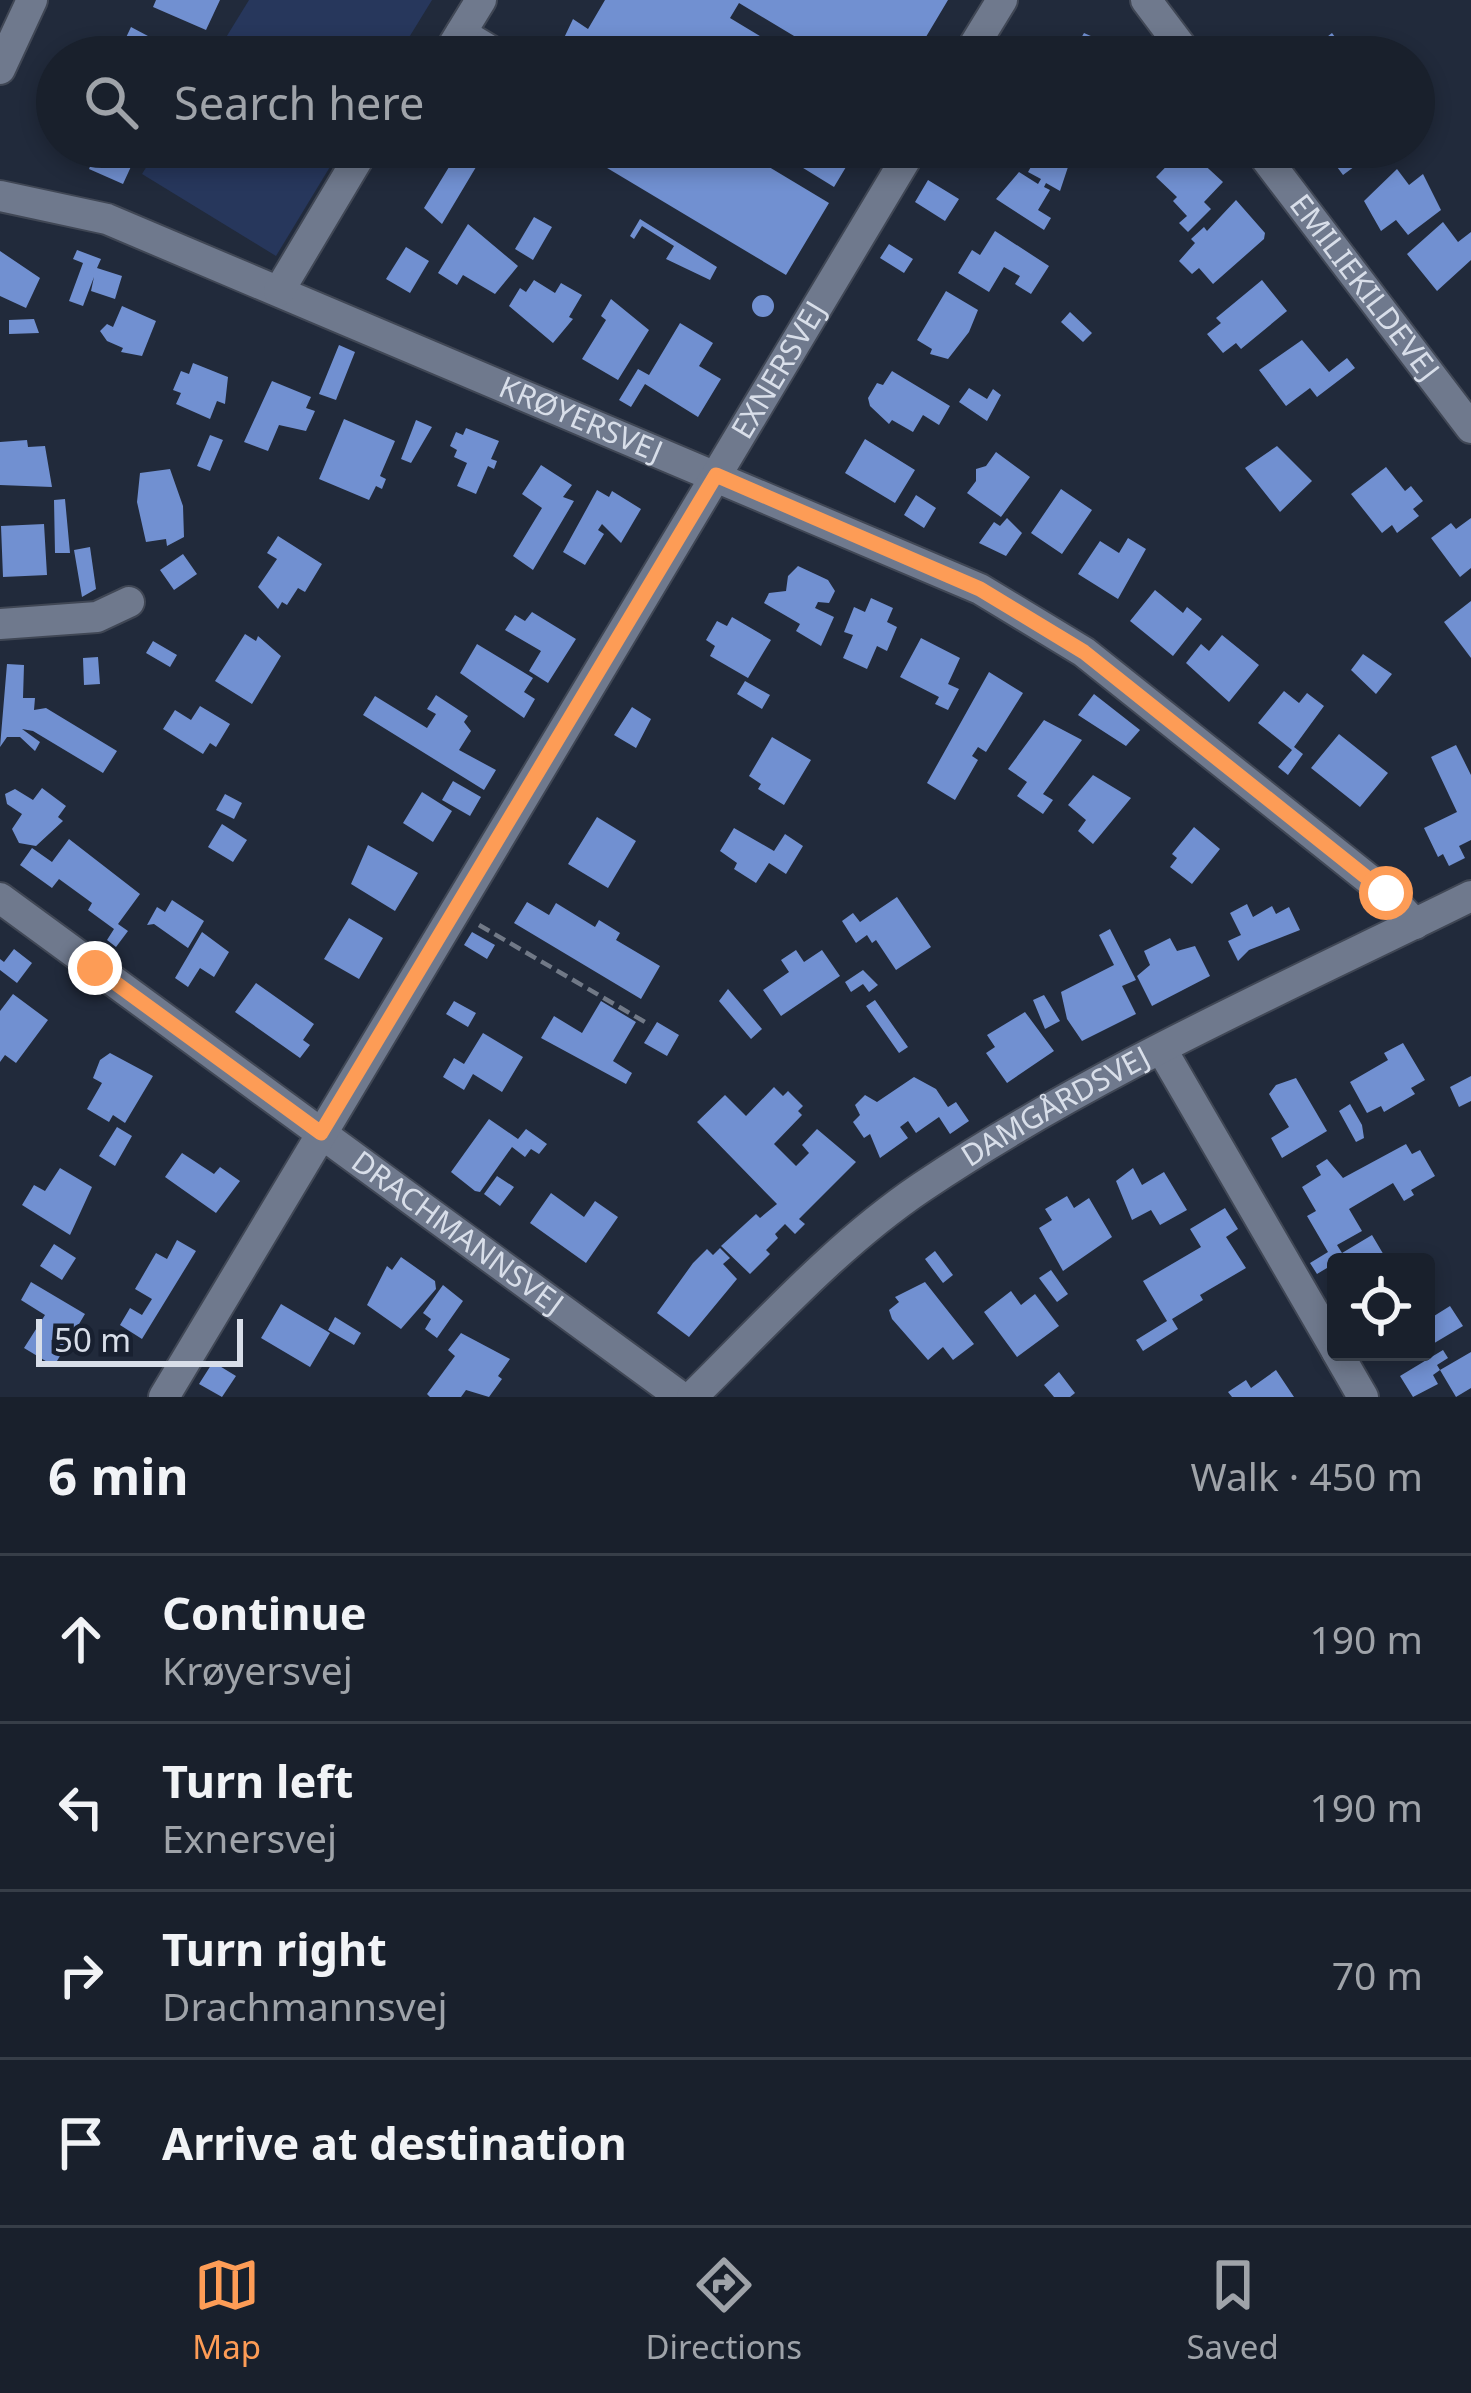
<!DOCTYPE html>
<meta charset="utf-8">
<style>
:root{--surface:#19202c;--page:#222834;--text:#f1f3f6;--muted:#9fa3a9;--line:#373e48;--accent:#fd9c56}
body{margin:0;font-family:"Noto Sans",sans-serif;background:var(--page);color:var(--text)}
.controls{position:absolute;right:36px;bottom:36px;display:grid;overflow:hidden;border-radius:12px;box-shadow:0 6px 18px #0003}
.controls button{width:108px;height:108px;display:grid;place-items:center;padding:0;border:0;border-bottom:3px solid var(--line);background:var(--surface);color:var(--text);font:60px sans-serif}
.scale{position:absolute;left:36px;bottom:30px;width:207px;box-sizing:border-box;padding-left:12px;border:6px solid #d8dee9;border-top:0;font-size:33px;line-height:42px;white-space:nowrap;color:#d8dee9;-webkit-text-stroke:9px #182030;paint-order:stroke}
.stop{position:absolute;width:36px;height:36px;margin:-27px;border:9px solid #fd9c56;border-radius:50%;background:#fff}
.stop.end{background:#fd9c56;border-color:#fff;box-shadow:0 3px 12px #0008}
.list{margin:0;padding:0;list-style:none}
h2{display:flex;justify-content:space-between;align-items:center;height:156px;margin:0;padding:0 48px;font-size:51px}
h2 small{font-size:39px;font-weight:400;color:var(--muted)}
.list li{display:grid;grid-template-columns:78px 1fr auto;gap:36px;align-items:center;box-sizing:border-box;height:168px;padding:0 48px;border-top:3px solid var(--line)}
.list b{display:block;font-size:45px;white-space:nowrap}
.list p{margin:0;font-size:39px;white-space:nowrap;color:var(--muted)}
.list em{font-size:39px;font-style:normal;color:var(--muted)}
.icon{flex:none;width:66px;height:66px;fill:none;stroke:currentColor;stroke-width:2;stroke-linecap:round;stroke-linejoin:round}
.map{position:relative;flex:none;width:1471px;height:1397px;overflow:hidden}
.search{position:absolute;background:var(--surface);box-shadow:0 6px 18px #0003;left:36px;right:36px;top:36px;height:132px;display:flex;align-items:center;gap:30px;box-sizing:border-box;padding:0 42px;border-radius:66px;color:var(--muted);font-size:45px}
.sheet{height:828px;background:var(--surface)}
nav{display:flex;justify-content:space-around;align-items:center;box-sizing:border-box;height:168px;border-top:3px solid var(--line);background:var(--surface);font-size:33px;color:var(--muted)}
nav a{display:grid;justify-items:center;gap:6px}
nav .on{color:var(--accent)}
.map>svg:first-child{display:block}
.green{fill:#27375c}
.building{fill:#7190d1}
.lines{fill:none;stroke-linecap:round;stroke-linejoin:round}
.minor-casing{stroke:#404755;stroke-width:34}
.path{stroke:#717987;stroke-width:4.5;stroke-dasharray:12 6;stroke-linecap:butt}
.minor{stroke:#6f798d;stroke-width:30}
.route{stroke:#fd9c56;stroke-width:15}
.labels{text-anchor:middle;stroke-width:12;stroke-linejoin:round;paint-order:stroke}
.street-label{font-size:30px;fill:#d8dee9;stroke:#182030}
</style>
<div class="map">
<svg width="1471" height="1397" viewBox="0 0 1471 1397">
<rect width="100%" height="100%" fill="#212a3b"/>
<path class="green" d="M249,0H432L397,57H214Z
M159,147H342L276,256L142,174Z"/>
<path class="building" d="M156,0H220L206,30L153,7Z
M605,0H948L914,57H829L739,3L730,18L795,57H555L573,19L588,29Z
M131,27L180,53L178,57H141L122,46Z
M1084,33L1109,44L1114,36L1130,45L1123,57H1079L1074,50Z
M1332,33L1350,57H1301Z
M98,147H140L123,184L89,169Z
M418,147H488L442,224L424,208L449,167Z
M572,147H736L829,203L786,275Z
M769,147H858L834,187Z
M1185,147L1223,182L1204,202L1211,209L1188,232L1179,223L1187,216L1173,201L1177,197L1156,177Z
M1340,147H1400L1385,158L1381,152L1370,155L1343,175L1329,156Z
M1040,151L1070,161L1060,191L1046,183L1044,187L1050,190L1038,210L1051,218L1044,230L996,199L1019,172L1038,184L1041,179L1028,172Z
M1397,169L1409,185L1423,174L1441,210L1408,235L1396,220L1381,231L1364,201Z
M928,180L959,199L945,221L915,202Z
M1236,200L1265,233L1264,239L1213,284L1199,268L1192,274L1179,261L1195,243L1191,239L1204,227L1207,231Z
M534,217L552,227L533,260L515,249Z
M640,219L717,267L710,280L666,259L674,246L642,226L634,239L630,236Z
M1443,222L1458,242L1471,232V260L1437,291L1407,254Z
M468,224L518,266L495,294L463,275L457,285L438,273Z
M995,231L1049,266L1031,294L1015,284L1020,276L1004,267L989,292L958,273L972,250L980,255Z
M889,244L913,259L904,273L880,258Z
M406,247L429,261L410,293L386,279Z
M77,250L101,259L97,268L122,276L115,299L91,291L94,277L83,306L69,301L83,263L73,259Z
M0,251L40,278L26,308L0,296Z
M534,280L555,293L561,283L582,295L569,317L573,319L553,343L509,306L520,288L526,292Z
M1262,280L1287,311L1241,349L1236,343L1223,353L1207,334L1221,323L1216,318Z
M946,291L978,310L969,332L948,359L930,354L932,349L917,340Z
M752 306a11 11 0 1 1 22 0a11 11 0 1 1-22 0Z
M611,299L649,330L618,380L582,359L606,320L601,316Z
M122,306L156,321L142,356L121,352L123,348L107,341L100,331L107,324L113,327Z
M1070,312L1092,333L1083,342L1061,322Z
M34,319L39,333L9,334V320Z
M680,323L713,343L699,366L721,379L698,417L645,384L631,407L619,400L638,369L649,375Z
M1302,340L1329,372L1347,358L1355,368L1317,397L1310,388L1286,406L1259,370Z
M339,345L355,352L336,400L319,394Z
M193,363L228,377L225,404L217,401L210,419L176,404L181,393L173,390L181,371L189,374Z
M892,371L950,406L939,425L923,415L913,432L892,420L889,424L870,406L868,398L877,383L883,385Z
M272,381L311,397L306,408L315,411L306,431L279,425L268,451L244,442Z
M969,388L987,399L993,389L1001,395L987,421L959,402Z
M344,419L395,441L380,476L386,479L382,489L376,486L369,500L319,479Z
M416,420L432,427L411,463L401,459Z
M466,428L499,441L491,459L497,461L494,469L488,466L476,494L457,486L467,463L454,457L457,450L450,446L456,432L463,435Z
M210,435L223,440L210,471L197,466Z
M865,439L915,470L895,503L845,473Z
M27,440L28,447L45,446L52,487L0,485V442Z
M1277,446L1312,481L1280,512L1245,468Z
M996,452L1030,477L1001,517L967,493L976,481V469L986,466Z
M541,465L572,485L563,497L574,501L533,570L513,556L542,508L522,494Z
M1386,467L1405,491L1411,486L1423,501L1413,509L1419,516L1397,533L1392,525L1382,533L1351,494Z
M170,469L183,506L184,537L167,546L166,539L146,542L137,502L140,473Z
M1061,489L1092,510L1062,554L1031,533Z
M597,490L609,497L612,491L641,509L621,543L602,524L598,530L604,534L585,565L563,552Z
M916,495L936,508L924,528L904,515Z
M65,499L70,553H55L54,500Z
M1007,518L1022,533L1006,556L979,543L994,522L1000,526Z
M1471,518V568L1460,577L1431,538L1451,523L1456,529Z
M44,524L47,575L3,577L1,526Z
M278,536L322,564L305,592L298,588L287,605L282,602L278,609L258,587L277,559L267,553Z
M1128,538L1146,549L1118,599L1078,574L1100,541L1119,553Z
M90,547L96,589L82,597L74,550Z
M183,554L197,574L174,590L160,570Z
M798,566L828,580L835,591L829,603L818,602L815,608L834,617L821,646L796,631L800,624L764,603L769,593L786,591L788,576Z
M1155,590L1183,613L1187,607L1202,619L1173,656L1130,621Z
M871,598L893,608L887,622L897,627L887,651L877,646L867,669L843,658L853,635L844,632L854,607L865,612Z
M1471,601V658L1444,622Z
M532,612L576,639L548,683L529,671L541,651L505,630L515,615L525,621Z
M732,617L771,640L748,678L710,656L715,646L706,640L717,621L727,626Z
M245,634L256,641L258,636L281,656L252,704L215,681Z
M1222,635L1259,665L1229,702L1186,663L1201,644L1209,651Z
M921,638L960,658L948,684L959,689L948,710L935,704L939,697L900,677Z
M153,641L177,655L170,667L146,653Z
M477,644L533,678L524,692L535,699L524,718L460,673Z
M1363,654L1392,674L1376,694L1351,670Z
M98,657L100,684L84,685L83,658Z
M7,664L24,665L23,698H35L34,710L46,708L117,751L103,773L33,731L22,729L40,742L35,751L20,737H7L0,747Z
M989,672L1023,693L986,752L978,747L972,756L978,760L955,800L927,783Z
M745,681L770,695L762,709L737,694Z
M1284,691L1299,703L1307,693L1324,706L1294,747L1303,754L1288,775L1278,767L1292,750L1258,723Z
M1094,694L1140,730L1126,746L1078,715Z
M436,695L468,716L464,722L471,731L459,750L496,770L484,790L363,715L375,696L427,728L436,714L427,709Z
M200,706L230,724L216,747L210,743L203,754L163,729L175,710L191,720Z
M632,707L651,719L636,748L614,735Z
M1044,720L1082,740L1043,794L1053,800L1043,814L1017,796L1027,782L1008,769Z
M1339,734L1388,773L1360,807L1311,768Z
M772,737L811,760L784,805L758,789L761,784L749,776Z
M1456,745L1471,775V840L1459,846L1465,858L1449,866L1443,854L1438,857L1424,828L1457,812L1431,757Z
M1093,775L1131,798L1093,844L1078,831L1086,820L1068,805Z
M453,781L481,797L470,816L442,800Z
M42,788L66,806L58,817L63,821L36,846L19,843L12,829L22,814L7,804L5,794L15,789L33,800Z
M422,792L452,811L433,842L403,823Z
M225,794L242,803L234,819L216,810Z
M597,817L636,841L608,888L568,864Z
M222,824L247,840L233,862L208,847Z
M1194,827L1220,849L1192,884L1170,867L1177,858L1172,854Z
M734,828L774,851L785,834L803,846L786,874L769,863L756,883L734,869L737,863L720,851Z
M69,839L140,894L118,924L128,931L116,947L107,940L114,929L88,910L92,903L59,879L52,888L20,865L32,848L52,862Z
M368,845L418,873L395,911L351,884Z
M897,897L931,947L896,970L876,940L872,943L867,935L856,943L842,921L853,913L860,922Z
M172,900L204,921L188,948L154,924L147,925L157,907L165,912Z
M527,902L549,915L556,903L595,927L599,920L620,933L616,940L660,966L641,999L514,923Z
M1247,904L1253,917L1272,906L1276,914L1289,907L1300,930L1249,950L1238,961L1228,941L1241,935L1230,913Z
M349,918L383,938L359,979L324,959Z
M1110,929L1136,980L1122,986L1136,1014L1082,1041L1067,1019L1061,992L1114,965L1099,935Z
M202,932L229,952L214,977L200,968L188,987L175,978Z
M472,932L495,945L487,959L464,945Z
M1170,938L1177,951L1195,946L1210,976L1152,1006L1137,976L1150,965L1144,951Z
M14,949L32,963L17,983L0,970V959L4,962Z
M796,950L804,962L822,950L840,976L781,1016L763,990L789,972L781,960Z
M863,970L878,985L869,992L863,984L851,992L845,982Z
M256,983L314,1024L303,1040L310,1045L300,1058L235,1012Z
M728,989L762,1029L751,1039L719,1001Z
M13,994L48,1020L16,1063L5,1055L0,1062V1011Z
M1044,995L1060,1021L1045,1029L1033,1000Z
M875,1000L908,1047L899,1053L866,1006Z
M454,1001L476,1013L468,1027L446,1014Z
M601,1001L636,1022L613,1061L632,1073L626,1084L541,1038L554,1016L582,1033Z
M1025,1012L1054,1051L1007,1083L986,1053L995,1047L987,1035Z
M657,1022L679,1035L667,1056L644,1043Z
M483,1033L523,1057L502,1092L473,1074L464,1090L443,1077L454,1058L464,1064Z
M1403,1043L1425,1080L1411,1088L1415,1094L1384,1112L1381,1106L1367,1113L1350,1082L1388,1060L1384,1053Z
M110,1053L153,1076L125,1123L113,1115L109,1122L87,1109L102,1083L93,1078L100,1060Z
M1471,1076V1101L1459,1107L1450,1087Z
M914,1077L936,1089L948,1107L956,1102L969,1121L950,1134L939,1117L916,1133L908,1121L900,1127L908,1138L880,1158L870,1134L864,1138L853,1122L860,1115L855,1105L865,1095L877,1102Z
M1296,1078L1327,1131L1282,1158L1271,1138L1289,1127L1269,1094L1276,1085Z
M774,1087L783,1096L788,1091L803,1106L798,1111L802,1115L774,1144L796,1166L809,1153L802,1145L817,1129L856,1162L799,1219L805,1224L795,1234L785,1224L775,1234L778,1238L766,1250L770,1254L750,1274L721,1246L756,1214L760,1218L777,1204L697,1122L725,1095L746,1116Z
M1350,1104L1362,1125L1364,1138L1356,1142L1339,1111Z
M489,1119L518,1139L526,1129L547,1144L539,1154L531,1149L525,1157L512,1147L480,1192L475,1191L451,1172Z
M117,1127L132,1136L115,1166L99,1156Z
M1406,1144L1412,1154L1420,1150L1435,1176L1411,1190L1414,1195L1404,1201L1393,1183L1349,1209L1362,1231L1337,1245L1342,1253L1372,1235L1388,1262L1342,1259L1317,1274L1310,1263L1328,1252L1307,1216L1316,1211L1302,1187L1321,1175L1316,1166L1327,1159L1343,1178Z
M182,1153L214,1174L220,1167L240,1181L216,1213L165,1177Z
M60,1168L92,1187L70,1235L22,1205L34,1185L45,1191Z
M1133,1168L1142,1185L1164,1172L1187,1210L1160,1225L1151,1210L1132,1220L1116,1181Z
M497,1176L514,1187L500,1206L484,1194Z
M551,1193L584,1217L595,1201L618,1217L586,1263L530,1223Z
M1067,1196L1074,1208L1089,1198L1112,1237L1063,1271L1039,1228L1052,1220L1045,1209Z
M1225,1208L1238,1229L1226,1237L1246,1268L1200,1295L1203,1300L1172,1319L1178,1329L1143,1351L1136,1340L1167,1321L1143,1281L1201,1247L1190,1229Z
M177,1240L196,1251L142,1339L120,1325L130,1308L142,1315L152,1299L135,1289L156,1253L167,1259Z
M54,1244L76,1258L62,1280L40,1266Z
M720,1248L730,1258L723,1264L737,1279L689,1337L657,1313L693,1263L707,1249L713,1255Z
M935,1251L953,1275L943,1283L925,1259Z
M401,1257L435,1281L436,1289L401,1329L367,1305L387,1266L392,1270Z
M1051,1270L1068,1294L1057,1302L1039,1278Z
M31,1282L85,1314L54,1366L24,1348L45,1315L21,1300Z
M925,1282L974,1344L953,1360L943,1347L928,1360L892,1319L889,1310L899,1302L895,1297Z
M443,1285L463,1301L437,1338L425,1329L431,1319L423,1313Z
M1011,1291L1021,1305L1035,1294L1059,1326L1017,1357L984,1312Z
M281,1304L330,1333L310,1367L261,1338Z
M1450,1306L1463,1326L1426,1348V1321Z
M335,1317L361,1333L354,1345L328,1330Z
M461,1333L510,1359L498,1376L502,1379L489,1397L466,1390L461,1397H430L427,1394L455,1356L448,1350Z
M1443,1350L1448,1358L1437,1365L1440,1370L1471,1352V1388L1456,1397L1440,1370L1433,1375L1438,1384L1413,1397L1400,1376Z
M213,1362L236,1376L222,1397L199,1384Z
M1276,1370L1294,1397H1232L1228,1392L1246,1380L1251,1388Z
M1059,1372L1075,1393L1070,1397H1054L1044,1385Z"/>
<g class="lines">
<defs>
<g id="minor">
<path d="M1146,0L1189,57"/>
<path d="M461,33L501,57"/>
<path d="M446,57L481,0"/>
<path d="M967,57L1002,0"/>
<path d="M0,69L32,0"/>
<path id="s1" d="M1257,147L1471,428"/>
<path id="s2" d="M0,196L107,219L980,589L1084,652L1386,893L1415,924"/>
<path d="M279,291L365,147"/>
<path d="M0,624L97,617L129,602"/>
<path id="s3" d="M0,898L681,1397"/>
<path d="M1162,1050L1336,1350"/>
<path d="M1337,1352L1363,1397"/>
<path id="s4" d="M164,1397L913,147"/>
<path id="s5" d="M692,1397C765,1325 836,1245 922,1187C1093,1072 1287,987 1471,896"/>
</g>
</defs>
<use href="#minor" class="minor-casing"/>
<path class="path" d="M479,925L650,1025"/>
<use href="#minor" class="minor"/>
</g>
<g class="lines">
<path class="route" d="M95,968L321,1133L716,475L980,589L1084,652L1386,893"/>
</g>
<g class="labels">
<g class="street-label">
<text dy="10" stroke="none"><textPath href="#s1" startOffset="177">EMILIEKILDEVEJ</textPath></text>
<text dy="10" stroke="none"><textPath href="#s4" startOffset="1197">EXNERSVEJ</textPath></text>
<text dy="10" stroke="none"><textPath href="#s2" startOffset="624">KRØYERSVEJ</textPath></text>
<text dy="10" stroke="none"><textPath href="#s5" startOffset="468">DAMGÅRDSVEJ</textPath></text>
<text dy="10" stroke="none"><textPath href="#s3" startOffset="567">DRACHMANNSVEJ</textPath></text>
</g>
</g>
</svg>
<div class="controls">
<button><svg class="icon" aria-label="locate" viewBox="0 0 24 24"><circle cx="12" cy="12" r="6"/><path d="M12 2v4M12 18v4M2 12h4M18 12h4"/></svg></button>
</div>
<div class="scale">50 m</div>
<div class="stop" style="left:1386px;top:893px"></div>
<div class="stop end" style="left:95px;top:968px"></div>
<div class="search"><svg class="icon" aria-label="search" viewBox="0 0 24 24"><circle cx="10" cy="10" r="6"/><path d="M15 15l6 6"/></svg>Search here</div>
</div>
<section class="sheet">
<h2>6 min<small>Walk · 450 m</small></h2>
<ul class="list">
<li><svg class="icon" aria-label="ahead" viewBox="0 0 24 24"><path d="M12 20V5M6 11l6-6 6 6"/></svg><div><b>Continue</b><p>Krøyersvej</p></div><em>190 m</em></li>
<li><svg class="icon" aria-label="left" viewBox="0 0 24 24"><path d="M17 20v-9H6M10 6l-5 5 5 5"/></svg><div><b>Turn left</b><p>Exnersvej</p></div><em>190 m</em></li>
<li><svg class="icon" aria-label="right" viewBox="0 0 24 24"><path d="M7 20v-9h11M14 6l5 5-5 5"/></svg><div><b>Turn right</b><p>Drachmannsvej</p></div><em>70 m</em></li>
<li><svg class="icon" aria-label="arrive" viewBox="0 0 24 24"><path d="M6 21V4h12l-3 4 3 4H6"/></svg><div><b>Arrive at destination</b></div></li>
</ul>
</section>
<nav>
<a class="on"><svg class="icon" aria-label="map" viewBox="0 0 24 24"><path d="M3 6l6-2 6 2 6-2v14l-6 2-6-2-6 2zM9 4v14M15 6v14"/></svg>Map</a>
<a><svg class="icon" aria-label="directions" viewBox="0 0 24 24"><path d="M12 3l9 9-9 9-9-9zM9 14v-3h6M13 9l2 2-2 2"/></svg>Directions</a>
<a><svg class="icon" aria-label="saved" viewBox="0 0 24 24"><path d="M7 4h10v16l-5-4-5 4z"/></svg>Saved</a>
</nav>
